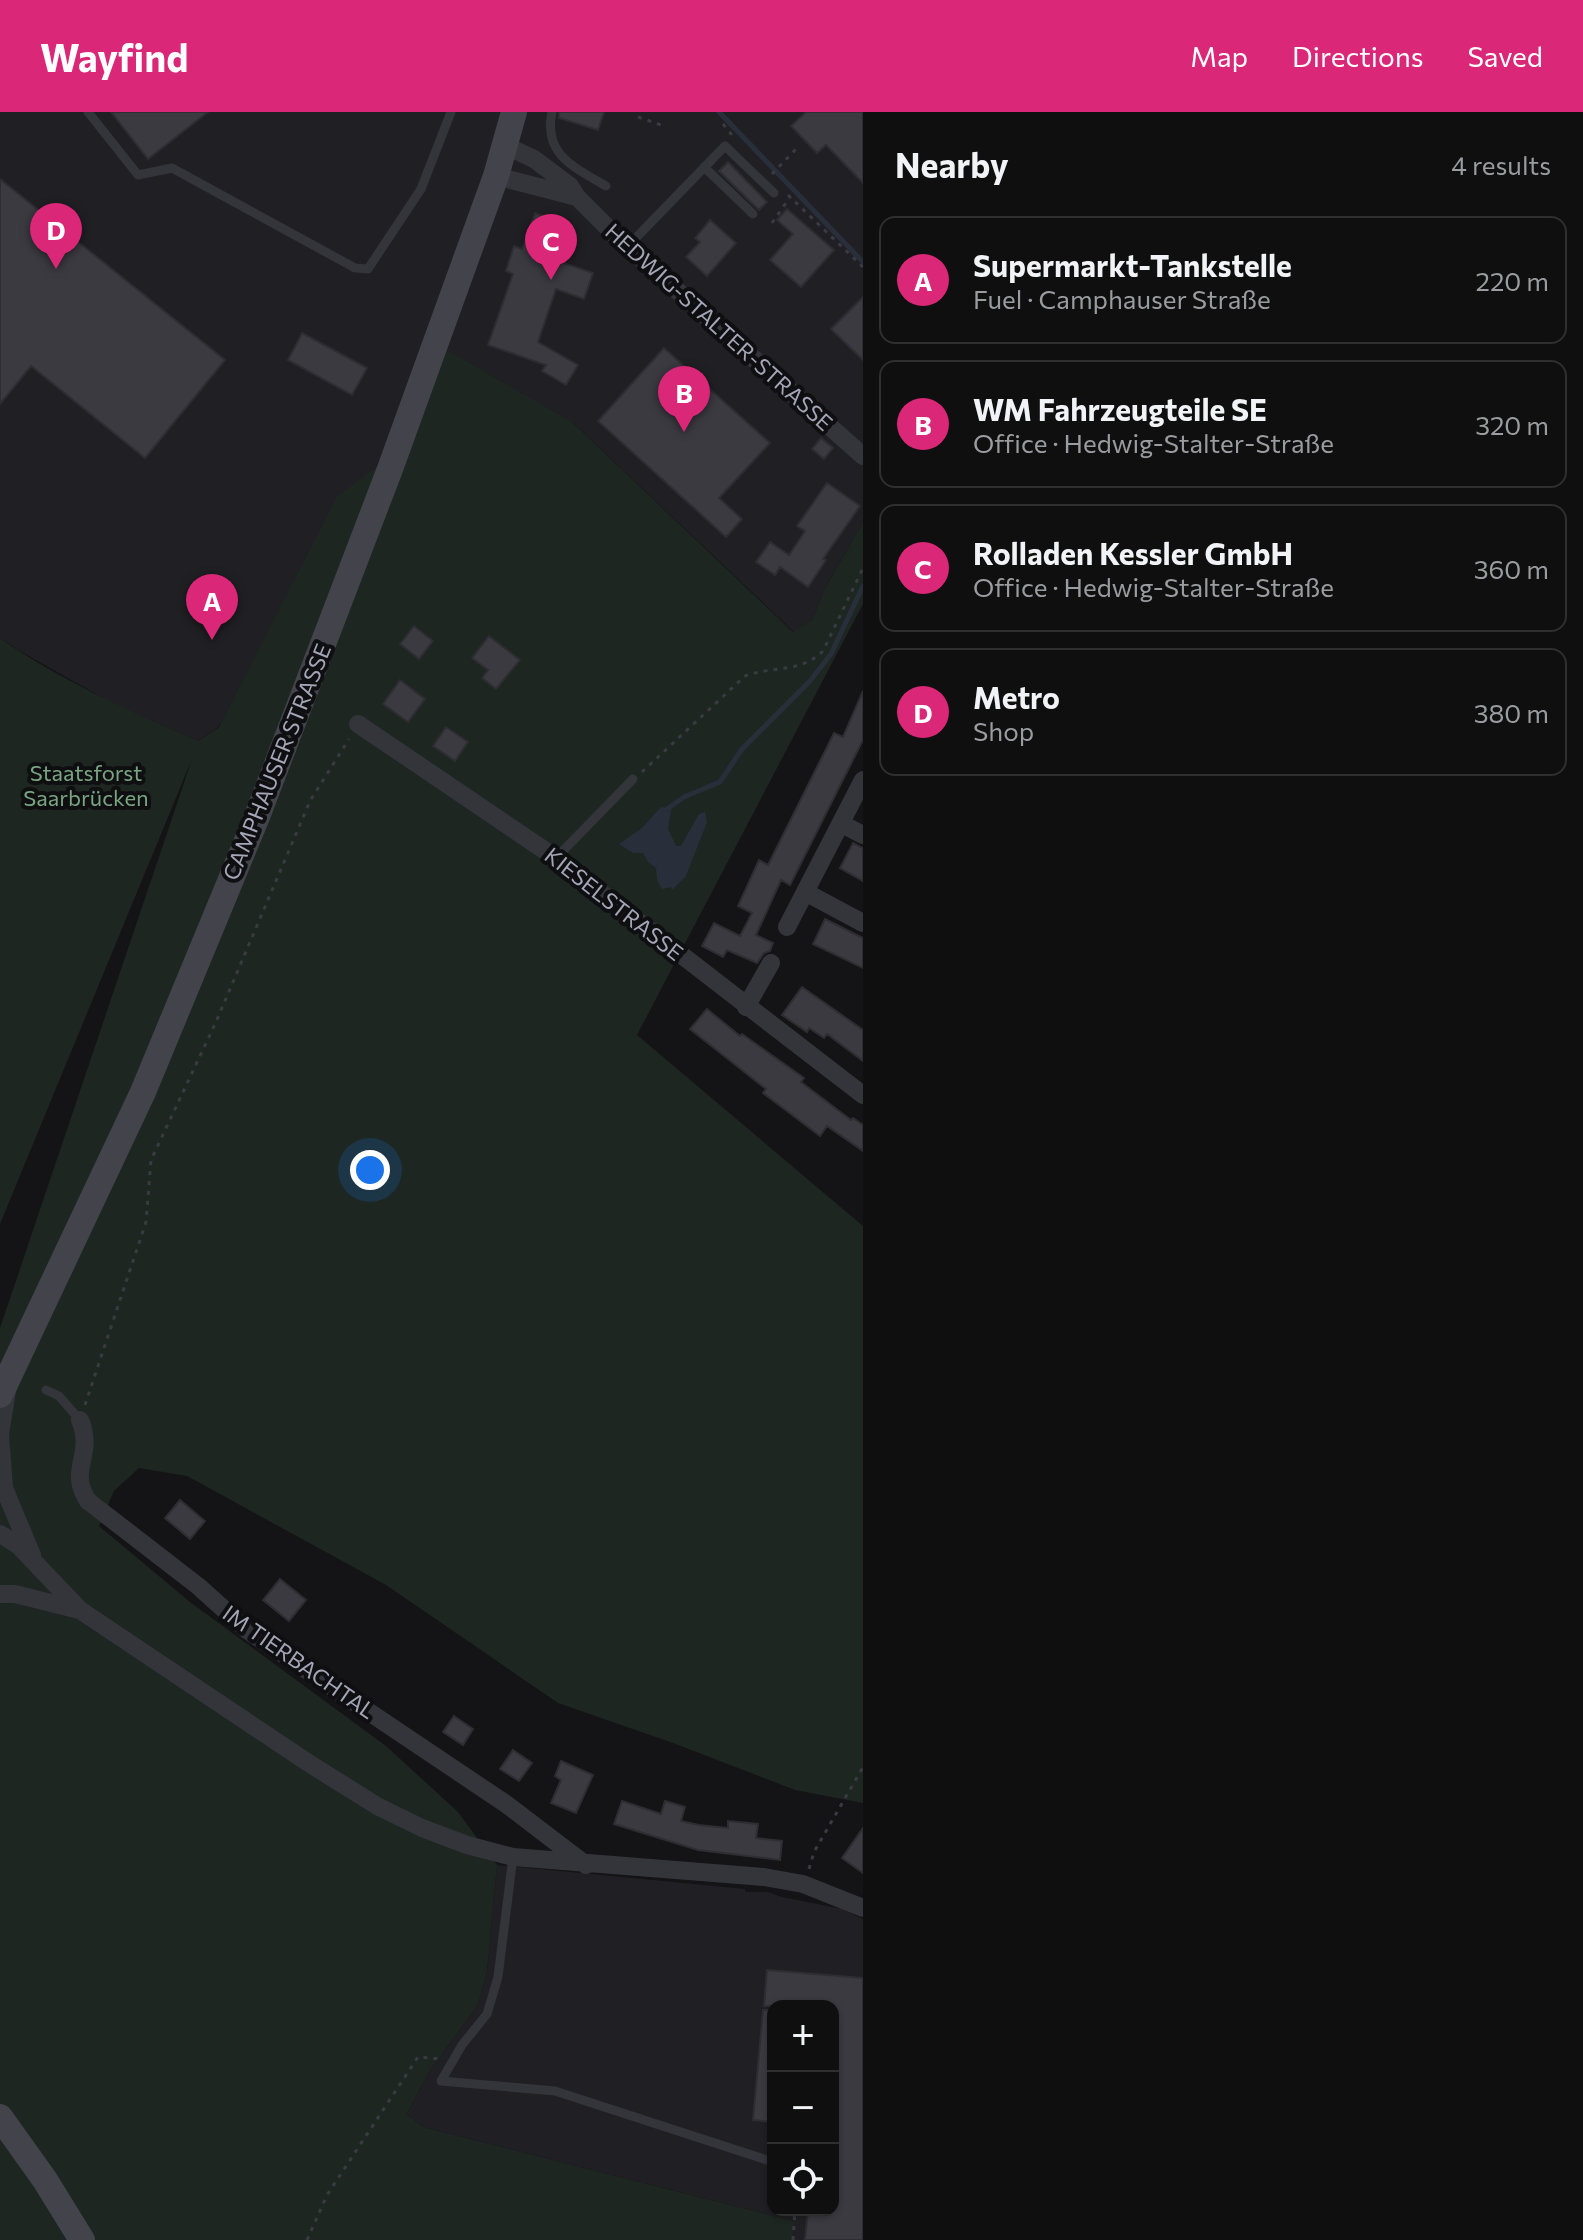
<!DOCTYPE html>
<meta charset="utf-8">
<style>
:root{--surface:#0f0f10;--page:#181819;--text:#f1f3f6;--muted:#9b9c9f;--line:#2f2f30;--accent:#db2777}
body{margin:0;font-family:Commissioner,sans-serif;background:var(--page);color:var(--text)}
.controls{position:absolute;right:24px;bottom:24px;display:grid;overflow:hidden;border-radius:16px;box-shadow:0 2px 6px #0004}
.controls button{width:72px;height:72px;display:grid;place-items:center;padding:0;border:0;border-bottom:2px solid var(--line);background:var(--surface);color:var(--text);font:40px sans-serif}
.you{position:absolute;left:370px;top:1058px;width:28px;height:28px;margin:-20px;border:6px solid #fff;border-radius:50%;background:#1a73e8;box-shadow:0 0 0 12px #1a73e833}
.badge{display:grid;place-items:center;width:52px;height:52px;border-radius:50%;background:var(--accent);color:#fff;font-size:26px;font-weight:700}
.pin{position:absolute;translate:-50% -66px;filter:drop-shadow(0 2px 4px #0008)}
.pin::after{content:'';position:absolute;top:42px;width:28px;height:24px;background:inherit;clip-path:polygon(0 0,100% 0,50% 100%)}
.list{margin:0;padding:0;list-style:none}
h2{display:flex;justify-content:space-between;align-items:center;height:104px;margin:0;padding:0 32px;font-size:34px}
h2 small{font-size:26px;font-weight:400;color:var(--muted)}
.list li{display:grid;grid-template-columns:52px 1fr auto;gap:24px;align-items:center;box-sizing:border-box;height:128px;margin:0 16px 16px;padding:0 16px;border:2px solid var(--line);border-radius:16px}
.list b{display:block;font-size:30px;white-space:nowrap}
.list p{margin:0;font-size:26px;white-space:nowrap;color:var(--muted)}
.list em{font-size:26px;font-style:normal;color:var(--muted)}
.icon{flex:none;width:44px;height:44px;fill:none;stroke:currentColor;stroke-width:2;stroke-linecap:round;stroke-linejoin:round}
.map{position:relative;flex:none;width:863px;height:2128px;overflow:hidden}
header{display:flex;align-items:center;gap:48px;box-sizing:border-box;height:112px;padding:0 40px;background:var(--accent);color:#fff}
header strong{font-size:38px}
nav{display:flex;gap:44px;margin-inline-start:auto;font-size:28px}
main{display:flex}
aside{flex:1;background:var(--surface)}
.map>svg:first-child{display:block}
.built{fill:#201f23;fill-rule:evenodd}
.green{fill:#1d2620}
.water{fill:#282f3b}
.lines{fill:none;stroke-linecap:round;stroke-linejoin:round}
.stream{stroke:#282f3b;stroke-width:5}
.building{fill:#3b3a41;stroke:#2e2d32;stroke-width:2}
.path{stroke:#3a3b42;stroke-width:3;stroke-dasharray:4 6;stroke-linecap:butt}
.lane{stroke:#34343b;stroke-width:9}
.street{stroke:#34343b;stroke-width:18}
.secondary{stroke:#42434b;stroke-width:26}
.labels{text-anchor:middle;stroke-width:8;stroke-linejoin:round;paint-order:stroke}
.street-label{font-size:22px;fill:#a4a6b7;stroke:#0f0f11}
.park-label{font-size:22px;fill:#79a583;stroke:#0f0f11}
</style>
<header>
<strong>Wayfind</strong>
<nav><a>Map</a><a>Directions</a><a>Saved</a></nav>
</header>
<main>
<div class="map">
<svg width="863" height="2128" viewBox="0 0 863 2128">
<rect width="100%" height="100%" fill="#141416"/>
<path class="built" d="M0,0H863V410L824,478L812,508L794,520L572,310L406,333L218,615L198,629L114,592L20,539L0,526Z
M497,1753L745,1777V1780H768L782,1785L842,1797L863,1807V2128H793L794,2109L423,2015L407,2002L429,1960L478,1893L487,1860ZM773,1894H833V2098H773Z"/>
<path class="green" d="M447,238L572,310L793,520L812,508L824,478L863,410V492L637,923L863,1114V1691L795,1678L673,1631L558,1591L386,1473L187,1364L139,1356L114,1379L99,1414L190,1490L386,1634L458,1700L497,1753L487,1860L478,1893L429,1960L407,2002L423,2015L794,2109L793,2128H0V1216L192,647L0,1112V526C61,569 131,599 198,629L219,615L337,384L406,333Z"/>
<path class="water" d="M661,695L671,697L668,717L676,734H681L699,702L705,700L707,710L686,764L672,778L671,775L662,777L657,768L656,756L648,750L643,741H633L619,732L642,716Z"/>
<g class="lines">
<path class="stream" d="M719,0L863,150
M667,697L684,685L720,670L742,637L810,569L831,542L863,474"/>
</g>
<path class="building" d="M111,0H208L148,47Z
M559,0H604L598,18L559,6Z
M806,0H863V71L826,33L817,41L791,14Z
M728,50L767,90L759,98L719,59Z
M0,67L225,248L145,346L31,254L0,292Z
M787,97L834,138L801,175L770,148L793,122L777,108Z
M535,101L570,113L558,149L593,161L584,187L556,177L538,230L578,253L566,273L542,259L546,253L488,233L513,162L506,159L514,134L522,137Z
M710,108L736,131L707,164L686,145L700,130L695,126Z
M863,185V248L831,217Z
M302,221L367,256L352,283L288,248Z
M664,236L770,331L719,386L742,407L726,425L598,309Z
M821,326L833,336L824,347L812,337Z
M827,371L860,394L823,447L826,448L808,475L780,455L775,463L756,450L770,430L789,443L805,419L797,414Z
M414,514L433,529L419,547L400,532Z
M489,524L520,548L496,577L482,566L488,558L472,546Z
M400,568L425,587L408,610L383,592Z
M863,579V628L790,773L781,768L756,823L773,831L770,839L764,841L757,851L727,838L723,845L702,834L714,811L740,824L752,801L738,794L759,748L768,753L834,621L843,625Z
M446,615L468,630L455,649L433,634Z
M853,731L863,736V769L840,756Z
M825,807L863,826V856L813,832Z
M802,875L863,918V949L827,922L824,926L809,916L807,920L782,903Z
M707,897L740,924L742,922L804,966L801,970L851,1008L853,1006L863,1013V1039L827,1014L820,1024L763,981L766,977L690,917Z
M180,1388L205,1409L190,1427L165,1406Z
M280,1467L306,1488L289,1509L263,1488Z
M454,1604L473,1617L463,1633L443,1620Z
M513,1638L532,1651L519,1669L500,1657Z
M561,1649L593,1663L576,1701L551,1691L561,1668L555,1664Z
M622,1689L661,1702L665,1689L685,1695L681,1709L699,1713L728,1716V1709L758,1712L756,1726L782,1729L780,1748L698,1738L614,1712Z
M863,1716V1761L842,1746Z
M767,1858L863,1866V2128H805L808,2098H833V1894H764Z
M763,1898H773V2010L753,2008Z"/>
<g class="lines">
<path class="path" d="M638,5L664,14
M723,12L732,23
M772,62L797,36
M788,83L863,155
M772,111L790,85
M642,660L745,564C771,554 802,561 823,539L863,456
M85,1293L146,1110L151,1048L216,910L310,689L349,627
M809,1757L814,1740L863,1655
M307,2128L327,2083L418,1945L440,1947
M793,2128L795,2098"/>
<path class="lane" d="M88,0L138,63L172,56L355,156L368,157L421,77L451,0
M552,0C543,43 574,55 606,74
M704,55L753,102
M628,134L725,34L774,81
M556,746L633,667
M46,1278L59,1284L80,1308
M513,1745L498,1865L487,1902L462,1933L441,1969L555,1979L773,2050"/>
<path class="street" d="M506,34L534,47L570,74L577,85L616,124L863,344
M496,64L577,85
M358,612L556,746L863,983
M842,712L863,723
M807,781L863,811
M787,815L863,668
M746,895L771,851
M80,1308C95,1344 67,1357 88,1389L198,1474L247,1518L506,1692L586,1753
M0,1322L4,1376L32,1443
M0,1322L8,1273
M0,1422L18,1433L80,1498L307,1650L377,1694L422,1716L467,1733L513,1745L764,1765L803,1772L863,1796
M0,1482H15L79,1498"/>
<path class="secondary" d="M0,1283L143,980L256,707L390,357L496,64L514,0
M0,2005L45,2068L82,2128"/>
</g>
<g class="labels">
<g class="street-label">
<text transform="translate(719 215) rotate(42)" y="8">HEDWIG-STALTER-STRASSE</text>
<text transform="translate(277 650) rotate(-68)" y="8">CAMPHAUSER STRASSE</text>
<text transform="translate(614 792) rotate(38)" y="8">KIESELSTRASSE</text>
<text transform="translate(299 1550) rotate(35)" y="8">IM TIERBACHTAL</text>
</g>
<g class="park-label">
<text x="86" y="669">Staatsforst<tspan x="86" dy="25">Saarbrücken</tspan></text>
</g>
</g>
</svg>
<div class="controls">
<button>+</button>
<button>−</button>
<button><svg class="icon" aria-label="locate" viewBox="0 0 24 24"><circle cx="12" cy="12" r="6"/><path d="M12 2v4M12 18v4M2 12h4M18 12h4"/></svg></button>
</div>
<div class="you"></div>
<div class="pin badge" style="left:212px;top:528px">A</div>
<div class="pin badge" style="left:684px;top:320px">B</div>
<div class="pin badge" style="left:551px;top:168px">C</div>
<div class="pin badge" style="left:56px;top:157px">D</div>
</div>
<aside>
<h2>Nearby<small>4 results</small></h2>
<ul class="list">
<li><span class="badge">A</span><div><b>Supermarkt-Tankstelle</b><p>Fuel · Camphauser Straße</p></div><em>220 m</em></li>
<li><span class="badge">B</span><div><b>WM Fahrzeugteile SE</b><p>Office · Hedwig-Stalter-Straße</p></div><em>320 m</em></li>
<li><span class="badge">C</span><div><b>Rolladen Kessler GmbH</b><p>Office · Hedwig-Stalter-Straße</p></div><em>360 m</em></li>
<li><span class="badge">D</span><div><b>Metro</b><p>Shop</p></div><em>380 m</em></li>
</ul>
</aside>
</main>
